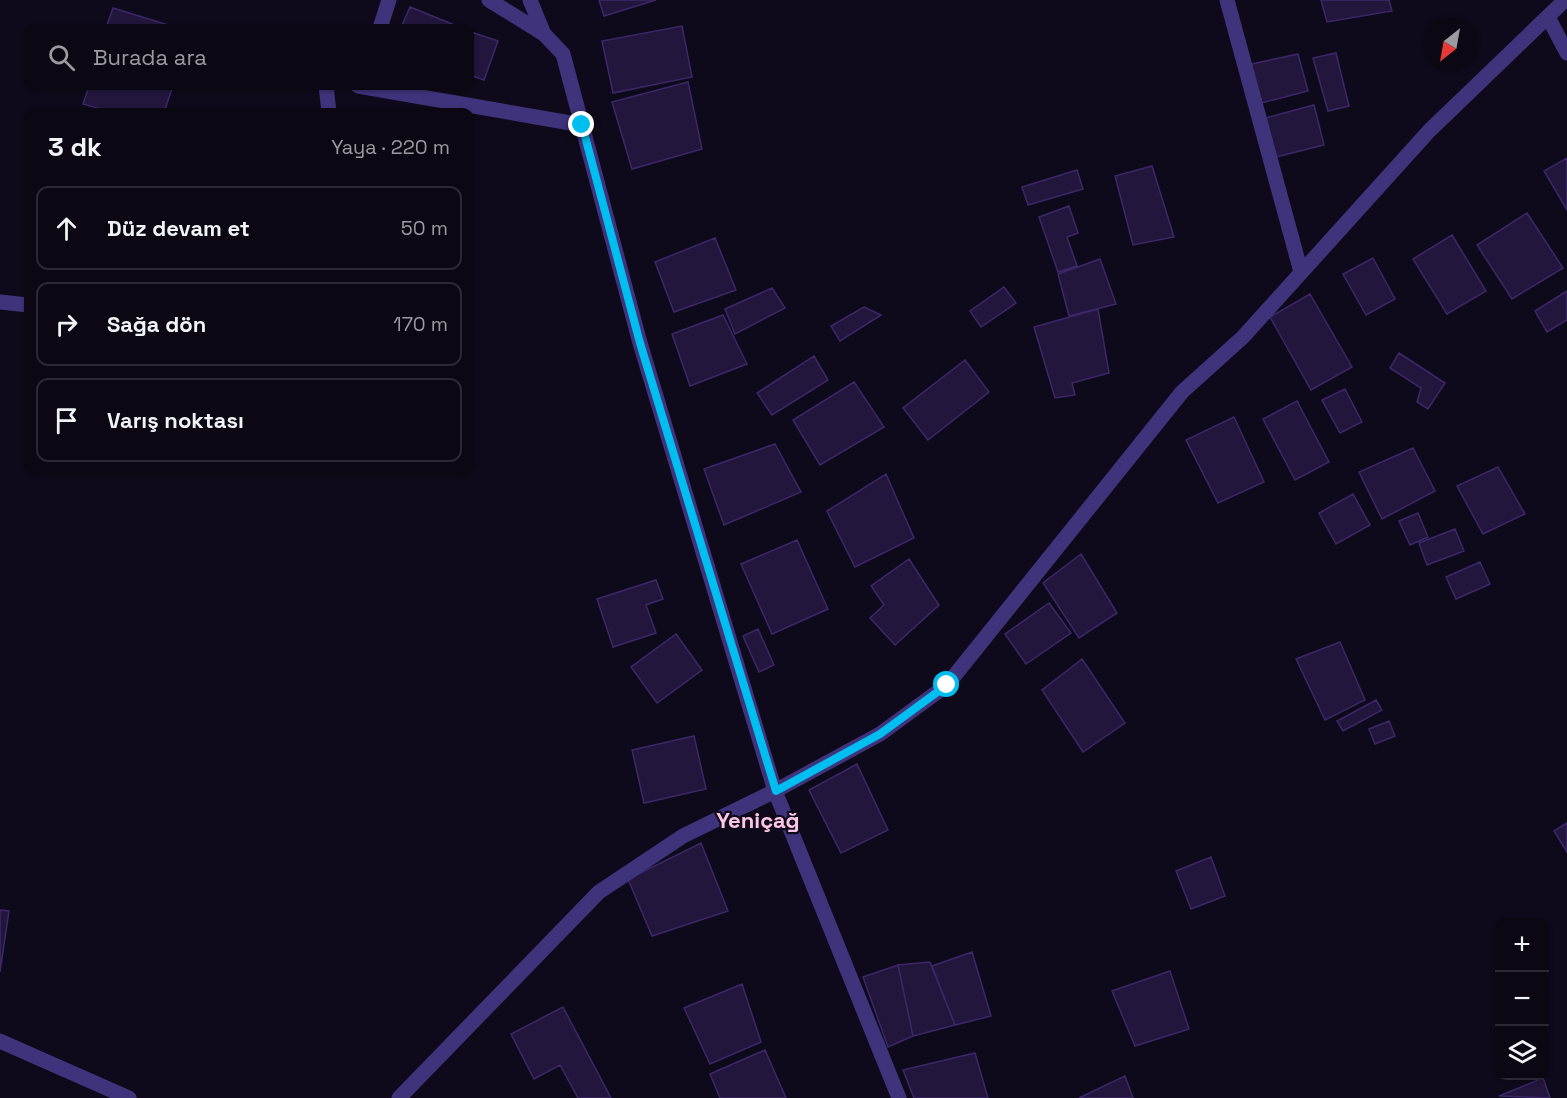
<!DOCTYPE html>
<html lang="tr">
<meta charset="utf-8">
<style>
:root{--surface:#0b0814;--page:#191622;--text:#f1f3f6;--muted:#9a9aa0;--line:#2b2934}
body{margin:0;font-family:"Space Grotesk",sans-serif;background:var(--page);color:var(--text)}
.controls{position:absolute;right:18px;bottom:18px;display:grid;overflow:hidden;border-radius:12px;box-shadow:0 2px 4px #0004}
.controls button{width:54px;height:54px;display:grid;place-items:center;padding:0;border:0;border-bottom:2px solid var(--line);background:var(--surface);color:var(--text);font:30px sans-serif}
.compass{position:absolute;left:1423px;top:18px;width:54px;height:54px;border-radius:50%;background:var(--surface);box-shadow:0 2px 4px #0004;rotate:211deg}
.stop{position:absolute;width:18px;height:18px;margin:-14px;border:4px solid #00bef0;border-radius:50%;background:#fff}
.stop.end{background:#00bef0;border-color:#fff;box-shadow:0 2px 6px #0008}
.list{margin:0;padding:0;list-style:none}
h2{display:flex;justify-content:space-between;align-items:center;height:78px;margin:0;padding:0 24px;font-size:26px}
h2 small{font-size:20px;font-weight:400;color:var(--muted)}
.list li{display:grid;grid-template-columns:39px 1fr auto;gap:18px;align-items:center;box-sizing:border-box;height:84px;margin:0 12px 12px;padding:0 12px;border:2px solid var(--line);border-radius:12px}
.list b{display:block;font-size:22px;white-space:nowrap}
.list em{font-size:20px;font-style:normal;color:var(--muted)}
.icon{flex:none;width:33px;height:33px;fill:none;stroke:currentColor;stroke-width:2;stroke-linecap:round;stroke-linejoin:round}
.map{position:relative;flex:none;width:1567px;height:1098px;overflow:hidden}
.search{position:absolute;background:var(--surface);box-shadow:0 2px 4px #0004;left:24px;top:24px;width:450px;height:66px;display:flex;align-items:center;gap:15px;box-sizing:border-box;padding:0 21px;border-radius:12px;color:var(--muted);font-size:22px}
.panel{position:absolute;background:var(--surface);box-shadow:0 2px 4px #0004;left:24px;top:108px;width:450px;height:366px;border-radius:12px}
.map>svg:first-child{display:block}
.building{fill:#22163d;stroke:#3c2869;stroke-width:1.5}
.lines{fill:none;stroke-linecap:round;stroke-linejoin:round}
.minor{stroke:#3f347c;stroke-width:15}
.tertiary{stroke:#3f347c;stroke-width:15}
.route{stroke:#00bef0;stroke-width:8}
.labels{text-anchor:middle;stroke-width:4.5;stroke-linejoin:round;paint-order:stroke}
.quarter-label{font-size:22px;font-weight:bold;fill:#ffc7e5;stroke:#0f0a1b}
</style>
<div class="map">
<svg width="1567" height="1098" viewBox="0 0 1567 1098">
<rect width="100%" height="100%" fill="#0f0a1b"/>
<path class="building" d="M599,0H656L604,16Z
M1321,0H1389L1392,11L1327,22Z
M410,7L462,28H401Z
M113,8L178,28H106Z
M682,26L692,77L613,93L602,41Z
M471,32L498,41L484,80L470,75Z
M1336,53L1349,106L1328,111L1313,58Z
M1298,54L1308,91L1257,104L1247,65Z
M688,82L702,149L632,169L612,102Z
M89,86H173L164,112H112L83,104Z
M1314,105L1324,145L1272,158L1262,119Z
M1567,158V210L1544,171Z
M1152,166L1174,237L1133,245L1115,176Z
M1077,170L1083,189L1028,205L1022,187Z
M1069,206L1078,233L1067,237L1077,266L1058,272L1039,217Z
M1527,213L1563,268L1512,299L1477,245Z
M1452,235L1486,291L1447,314L1413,259Z
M715,238L736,290L674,312L655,262Z
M1373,258L1395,299L1366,315L1343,274Z
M1100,259L1116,304L1069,316L1058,274Z
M1004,287L1016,303L981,327L970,311Z
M772,288L785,308L735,334L725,309Z
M1567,291V320L1547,332L1535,311Z
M1310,294L1352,367L1311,390L1270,317Z
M864,307L881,315L840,341L831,326Z
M1098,309L1109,373L1072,383L1075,395L1055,398L1034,327Z
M723,315L747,364L690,386L672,334Z
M1399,353L1445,383L1428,409L1417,402L1421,388L1390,368Z
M814,356L828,380L772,415L757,393Z
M965,360L989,392L928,440L903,408Z
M854,382L884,427L820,465L793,420Z
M1345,389L1362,422L1340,433L1322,400Z
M1297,401L1329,462L1295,480L1263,419Z
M1234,417L1264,482L1218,503L1186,440Z
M775,444L801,492L724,525L704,469Z
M1413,448L1435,491L1382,519L1359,472Z
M1498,467L1525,514L1483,534L1457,486Z
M886,474L914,538L855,567L827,511Z
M1353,494L1370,525L1336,544L1319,513Z
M1418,513L1428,537L1410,545L1399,521Z
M1455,529L1464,551L1427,565L1419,543Z
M797,540L828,609L772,634L741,564Z
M1081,554L1117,613L1079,638L1043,583Z
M909,559L939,605L895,645L870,618L884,605L871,586Z
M1480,562L1490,584L1456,599L1446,577Z
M656,580L663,599L646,605L656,633L613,647L597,599Z
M1049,603L1071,633L1026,664L1005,634Z
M758,629L774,665L759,672L743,636Z
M676,634L702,670L657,703L631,667Z
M1340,642L1365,700L1325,720L1296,659Z
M1082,659L1125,723L1083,752L1042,690Z
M1376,700L1382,710L1343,731L1337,721Z
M1389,721L1395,736L1375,744L1369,729Z
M694,736L706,789L644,803L632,750Z
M857,764L888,830L841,853L809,790Z
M1567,823V852L1554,831Z
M701,843L728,911L652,936L628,879Z
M1211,857L1225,896L1191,909L1176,871Z
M0,910L9,911L0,972Z
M972,952L991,1016L955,1025L932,966Z
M930,962L955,1025L913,1036L898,965Z
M898,965L913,1036L888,1047L863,977Z
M1170,971L1189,1029L1135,1046L1112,991Z
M742,984L761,1042L710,1064L684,1008Z
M563,1007L611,1098H578L560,1065L534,1079L511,1034Z
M765,1050L786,1098H720L710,1074Z
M975,1053L988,1098H914L903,1070Z
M1125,1076L1133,1098H1079Z
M1543,1078L1550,1098L1499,1096Z"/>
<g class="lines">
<path class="minor" d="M489,0L544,34
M1227,0L1301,272
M1548,17L1567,53
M380,28L389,0
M326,86L329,112
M358,86L582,125
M0,302L28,305
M0,1041L129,1098
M399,1098L599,892L683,836L775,791"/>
<path class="tertiary" d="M530,0L544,34L563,54L640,343L775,791L899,1098
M775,791L880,734L947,685L1182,392L1243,337L1429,131L1565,0"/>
</g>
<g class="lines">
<path class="route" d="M582,125L640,343L776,791L880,734L947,685"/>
</g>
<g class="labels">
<g class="quarter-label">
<text x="758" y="828">Yeniçağ</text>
</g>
</g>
</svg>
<div class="controls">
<button>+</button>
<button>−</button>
<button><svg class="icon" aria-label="layers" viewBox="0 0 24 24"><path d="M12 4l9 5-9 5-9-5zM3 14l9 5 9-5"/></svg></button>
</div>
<svg class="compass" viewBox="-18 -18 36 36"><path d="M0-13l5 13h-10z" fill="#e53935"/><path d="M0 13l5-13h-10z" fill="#9a9aa0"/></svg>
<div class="stop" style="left:947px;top:685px"></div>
<div class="stop end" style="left:582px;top:125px"></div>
<div class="search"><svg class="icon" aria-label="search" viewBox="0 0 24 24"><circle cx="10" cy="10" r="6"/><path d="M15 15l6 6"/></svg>Burada ara</div>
<section class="panel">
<h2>3 dk<small>Yaya · 220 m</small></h2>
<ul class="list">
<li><svg class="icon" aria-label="ahead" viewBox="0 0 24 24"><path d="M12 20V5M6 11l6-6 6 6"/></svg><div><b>Düz devam et</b></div><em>50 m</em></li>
<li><svg class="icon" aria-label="right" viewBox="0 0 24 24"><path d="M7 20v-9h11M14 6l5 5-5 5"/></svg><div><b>Sağa dön</b></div><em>170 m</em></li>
<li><svg class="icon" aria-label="arrive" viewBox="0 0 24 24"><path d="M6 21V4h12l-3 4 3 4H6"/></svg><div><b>Varış noktası</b></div></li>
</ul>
</section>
</div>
